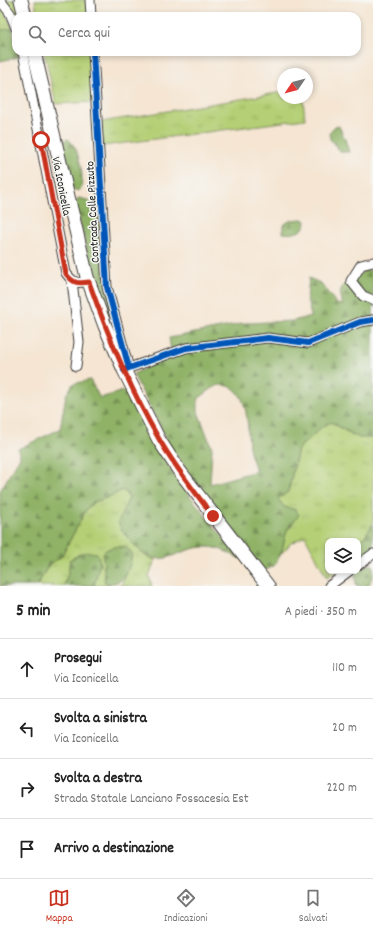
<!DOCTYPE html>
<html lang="it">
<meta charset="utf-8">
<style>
:root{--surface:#fff;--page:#f6f6f6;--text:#222;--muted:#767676;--line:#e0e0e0;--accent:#c8321e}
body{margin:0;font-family:Dekko,sans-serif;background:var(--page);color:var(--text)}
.controls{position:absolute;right:12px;bottom:12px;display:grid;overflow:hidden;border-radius:8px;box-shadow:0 2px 6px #0003}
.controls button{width:36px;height:36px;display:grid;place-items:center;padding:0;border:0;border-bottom:1px solid var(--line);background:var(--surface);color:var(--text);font:20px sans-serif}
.compass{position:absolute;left:277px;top:68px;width:36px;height:36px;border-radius:50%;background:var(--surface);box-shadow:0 2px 6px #0003;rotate:235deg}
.stop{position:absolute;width:12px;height:12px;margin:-9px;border:3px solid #c8321e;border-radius:50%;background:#fff}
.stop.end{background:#c8321e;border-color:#fff;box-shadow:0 1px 4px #0008}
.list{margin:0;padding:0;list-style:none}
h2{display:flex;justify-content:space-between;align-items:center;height:52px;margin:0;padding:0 16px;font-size:17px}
h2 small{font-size:13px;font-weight:400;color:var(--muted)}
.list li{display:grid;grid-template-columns:26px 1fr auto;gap:12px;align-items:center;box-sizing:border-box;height:60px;padding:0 16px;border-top:1px solid var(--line)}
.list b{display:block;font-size:15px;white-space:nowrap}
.list p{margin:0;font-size:13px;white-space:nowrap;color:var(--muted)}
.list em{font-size:13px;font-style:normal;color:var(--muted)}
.icon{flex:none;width:22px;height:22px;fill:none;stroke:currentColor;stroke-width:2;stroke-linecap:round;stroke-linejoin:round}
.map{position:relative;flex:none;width:373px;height:586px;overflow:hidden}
.search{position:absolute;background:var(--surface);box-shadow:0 2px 6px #0003;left:12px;right:12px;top:12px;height:44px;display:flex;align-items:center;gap:10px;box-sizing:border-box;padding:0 14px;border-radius:12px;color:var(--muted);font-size:15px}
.sheet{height:292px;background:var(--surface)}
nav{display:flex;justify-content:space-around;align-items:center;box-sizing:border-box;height:56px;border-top:1px solid var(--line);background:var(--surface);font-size:11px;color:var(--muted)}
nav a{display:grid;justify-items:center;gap:2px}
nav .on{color:var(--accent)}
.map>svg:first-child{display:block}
.grass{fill:url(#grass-tufts);stroke:#687648}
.forest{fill:url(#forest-firs);stroke:#566741;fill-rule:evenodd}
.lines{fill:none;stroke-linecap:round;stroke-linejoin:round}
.minor-casing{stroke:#3d3a37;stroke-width:11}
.secondary-casing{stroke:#3d3a37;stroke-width:15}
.minor{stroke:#fff;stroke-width:9}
.secondary{stroke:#fff;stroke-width:13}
.cycleway-casing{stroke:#f6f6f2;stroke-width:8}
.cycleway{stroke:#0057b8;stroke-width:6}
.route{stroke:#c8321e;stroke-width:5}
.labels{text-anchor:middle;stroke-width:3;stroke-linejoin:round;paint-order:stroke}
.street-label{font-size:12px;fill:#1c1c1c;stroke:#f6f6f2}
</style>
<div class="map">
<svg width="373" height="586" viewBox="0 0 373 586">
<defs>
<pattern id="grass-tufts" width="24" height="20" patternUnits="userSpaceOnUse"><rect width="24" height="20" fill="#b4cf74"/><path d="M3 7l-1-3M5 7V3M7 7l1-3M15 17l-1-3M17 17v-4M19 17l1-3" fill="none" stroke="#9ab164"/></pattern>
<pattern id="forest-firs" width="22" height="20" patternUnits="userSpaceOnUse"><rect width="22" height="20" fill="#8fb266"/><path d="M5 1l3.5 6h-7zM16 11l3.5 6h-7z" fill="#749053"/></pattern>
</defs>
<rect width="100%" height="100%" fill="#f6f6f2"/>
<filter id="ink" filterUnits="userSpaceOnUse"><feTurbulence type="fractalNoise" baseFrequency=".025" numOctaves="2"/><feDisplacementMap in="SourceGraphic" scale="8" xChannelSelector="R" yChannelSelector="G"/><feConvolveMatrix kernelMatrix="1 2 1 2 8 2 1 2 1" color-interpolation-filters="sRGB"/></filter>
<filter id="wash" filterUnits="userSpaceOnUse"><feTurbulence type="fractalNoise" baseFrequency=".012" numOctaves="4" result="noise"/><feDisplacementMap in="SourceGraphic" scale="16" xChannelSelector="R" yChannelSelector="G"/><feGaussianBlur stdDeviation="0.9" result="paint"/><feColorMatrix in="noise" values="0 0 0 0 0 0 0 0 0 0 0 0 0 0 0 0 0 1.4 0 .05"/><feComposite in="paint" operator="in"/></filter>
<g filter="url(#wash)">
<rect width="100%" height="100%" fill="#f5e5d2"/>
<path class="grass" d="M6,0H15L20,16H16Z
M35,0H89L90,16H37Z
M0,4L1,5L13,29L0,30Z
M44,52H91L94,102L56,104Z
M283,92V98H303L305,119L103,146L101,122Z
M331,422C346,432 355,438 373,438V524L358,546V541H328V571H338L327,578L305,536L291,543L281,554L287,530L291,527L296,510L284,507L277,498L288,492L298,449L323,426Z
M123,490L129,498L123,532L143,554L155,560L149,576L152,586H117L121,585L128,571L132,554L126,547C117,547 109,546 103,553L105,583L111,586H94L100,562L70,560L68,574L64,586H37L49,564L61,557L86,510L94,502L104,499Z"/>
<path class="forest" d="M13,29L16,52H18L19,57L0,61V30Z
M339,126L345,139L349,152H341L330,139L329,133L334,127Z
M67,139C78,142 87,183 79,191L72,189L63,147V142Z
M79,198L88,200L98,210L118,341L99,301L76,206L77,199Z
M302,219L306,221C306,232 292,235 283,233V225L291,220Z
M373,270V438H359L331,422L323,426L298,449L288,492L278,499L284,507L296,510L299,515L287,530L281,554L274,566L264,571L190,475L170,446L133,374L169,357L171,350L169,338L246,323L293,321L311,316L307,299L309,278L320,283L337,304L343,305L340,293L342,287L364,271ZM219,385C250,383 247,426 249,447C250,455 254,463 256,471L210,484L212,448L198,412V399L213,388Z
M90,380L100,398L127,390C143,423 161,458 184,488C202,512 222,536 241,559C230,554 220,547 207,547C178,546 161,574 136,547C128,539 122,532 118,522L129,498L123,490L104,499L93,502L86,510L61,557L49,564L37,586H0V491L20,457L18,449L60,429L66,395L73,384Z
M373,524V548L358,558V546Z
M113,547H126L132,554C129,569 127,586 105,583L103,553L106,550Z
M89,552L97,553L100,562L94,586H64L68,574L70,560L81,553Z
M367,565H373V576L368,586H356L355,574L360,568Z"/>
</g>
<g filter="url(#ink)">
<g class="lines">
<defs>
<path id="minor" d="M0,0L10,13L16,28
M90,0L91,16
M23,52L66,273C73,283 77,284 89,281
M93,52L107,287L129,369
M373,262L361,265L351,281L363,296L373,300
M72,281L79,342L76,366
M129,368L186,348L268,338L308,343L360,322L373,320
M358,565L373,554
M329,586L349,571"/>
<path id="secondary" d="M21,0L25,16
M34,52L87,277L105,326L124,370L159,440L178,469L268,586"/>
</defs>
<use href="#minor" class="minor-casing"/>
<use href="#secondary" class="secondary-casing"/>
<use href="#minor" class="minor"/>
<use href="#secondary" class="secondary"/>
<defs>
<path id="cycleway" d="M93,52L107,287L129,368L124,370
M129,368L186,348L268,338L308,343L360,322L373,320"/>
</defs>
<use href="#cycleway" class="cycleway-casing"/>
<use href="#cycleway" class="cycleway"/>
</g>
</g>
<g class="lines" filter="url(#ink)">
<path class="route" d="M41,140L66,274C73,283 77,284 89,282C108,336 130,389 159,439C175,467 194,491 213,516"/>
</g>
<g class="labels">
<g class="street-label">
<text transform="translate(62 186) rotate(79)" y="4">Via Iconicella</text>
<text transform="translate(92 212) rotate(-93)" y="4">Contrada Colle Pizzuto</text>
</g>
</g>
</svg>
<div class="controls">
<button><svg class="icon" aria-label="layers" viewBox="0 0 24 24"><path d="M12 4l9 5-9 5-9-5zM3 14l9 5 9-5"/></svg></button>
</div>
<svg class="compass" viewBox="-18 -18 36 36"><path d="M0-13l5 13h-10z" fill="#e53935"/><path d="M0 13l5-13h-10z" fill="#767676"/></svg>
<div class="stop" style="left:41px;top:140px"></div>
<div class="stop end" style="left:213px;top:516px"></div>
<div class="search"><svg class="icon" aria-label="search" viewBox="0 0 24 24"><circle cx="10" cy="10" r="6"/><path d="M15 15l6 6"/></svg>Cerca qui</div>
</div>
<section class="sheet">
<h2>5 min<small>A piedi · 350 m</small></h2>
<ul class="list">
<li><svg class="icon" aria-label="ahead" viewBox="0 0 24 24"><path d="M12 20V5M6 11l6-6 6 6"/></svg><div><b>Prosegui</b><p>Via Iconicella</p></div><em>110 m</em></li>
<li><svg class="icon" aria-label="left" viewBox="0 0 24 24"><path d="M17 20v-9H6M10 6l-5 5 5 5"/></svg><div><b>Svolta a sinistra</b><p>Via Iconicella</p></div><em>20 m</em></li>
<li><svg class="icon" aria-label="right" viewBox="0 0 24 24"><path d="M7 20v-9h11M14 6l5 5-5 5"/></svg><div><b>Svolta a destra</b><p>Strada Statale Lanciano Fossacesia Est</p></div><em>220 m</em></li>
<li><svg class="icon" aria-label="arrive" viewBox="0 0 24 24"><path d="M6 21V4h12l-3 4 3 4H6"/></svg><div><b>Arrivo a destinazione</b></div></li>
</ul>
</section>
<nav>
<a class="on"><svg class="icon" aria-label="map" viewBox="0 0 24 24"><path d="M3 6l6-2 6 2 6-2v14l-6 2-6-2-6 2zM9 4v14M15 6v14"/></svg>Mappa</a>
<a><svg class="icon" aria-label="directions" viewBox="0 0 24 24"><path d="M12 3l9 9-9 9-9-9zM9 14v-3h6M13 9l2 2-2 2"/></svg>Indicazioni</a>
<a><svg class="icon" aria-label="saved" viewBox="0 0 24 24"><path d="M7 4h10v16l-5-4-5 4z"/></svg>Salvati</a>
</nav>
